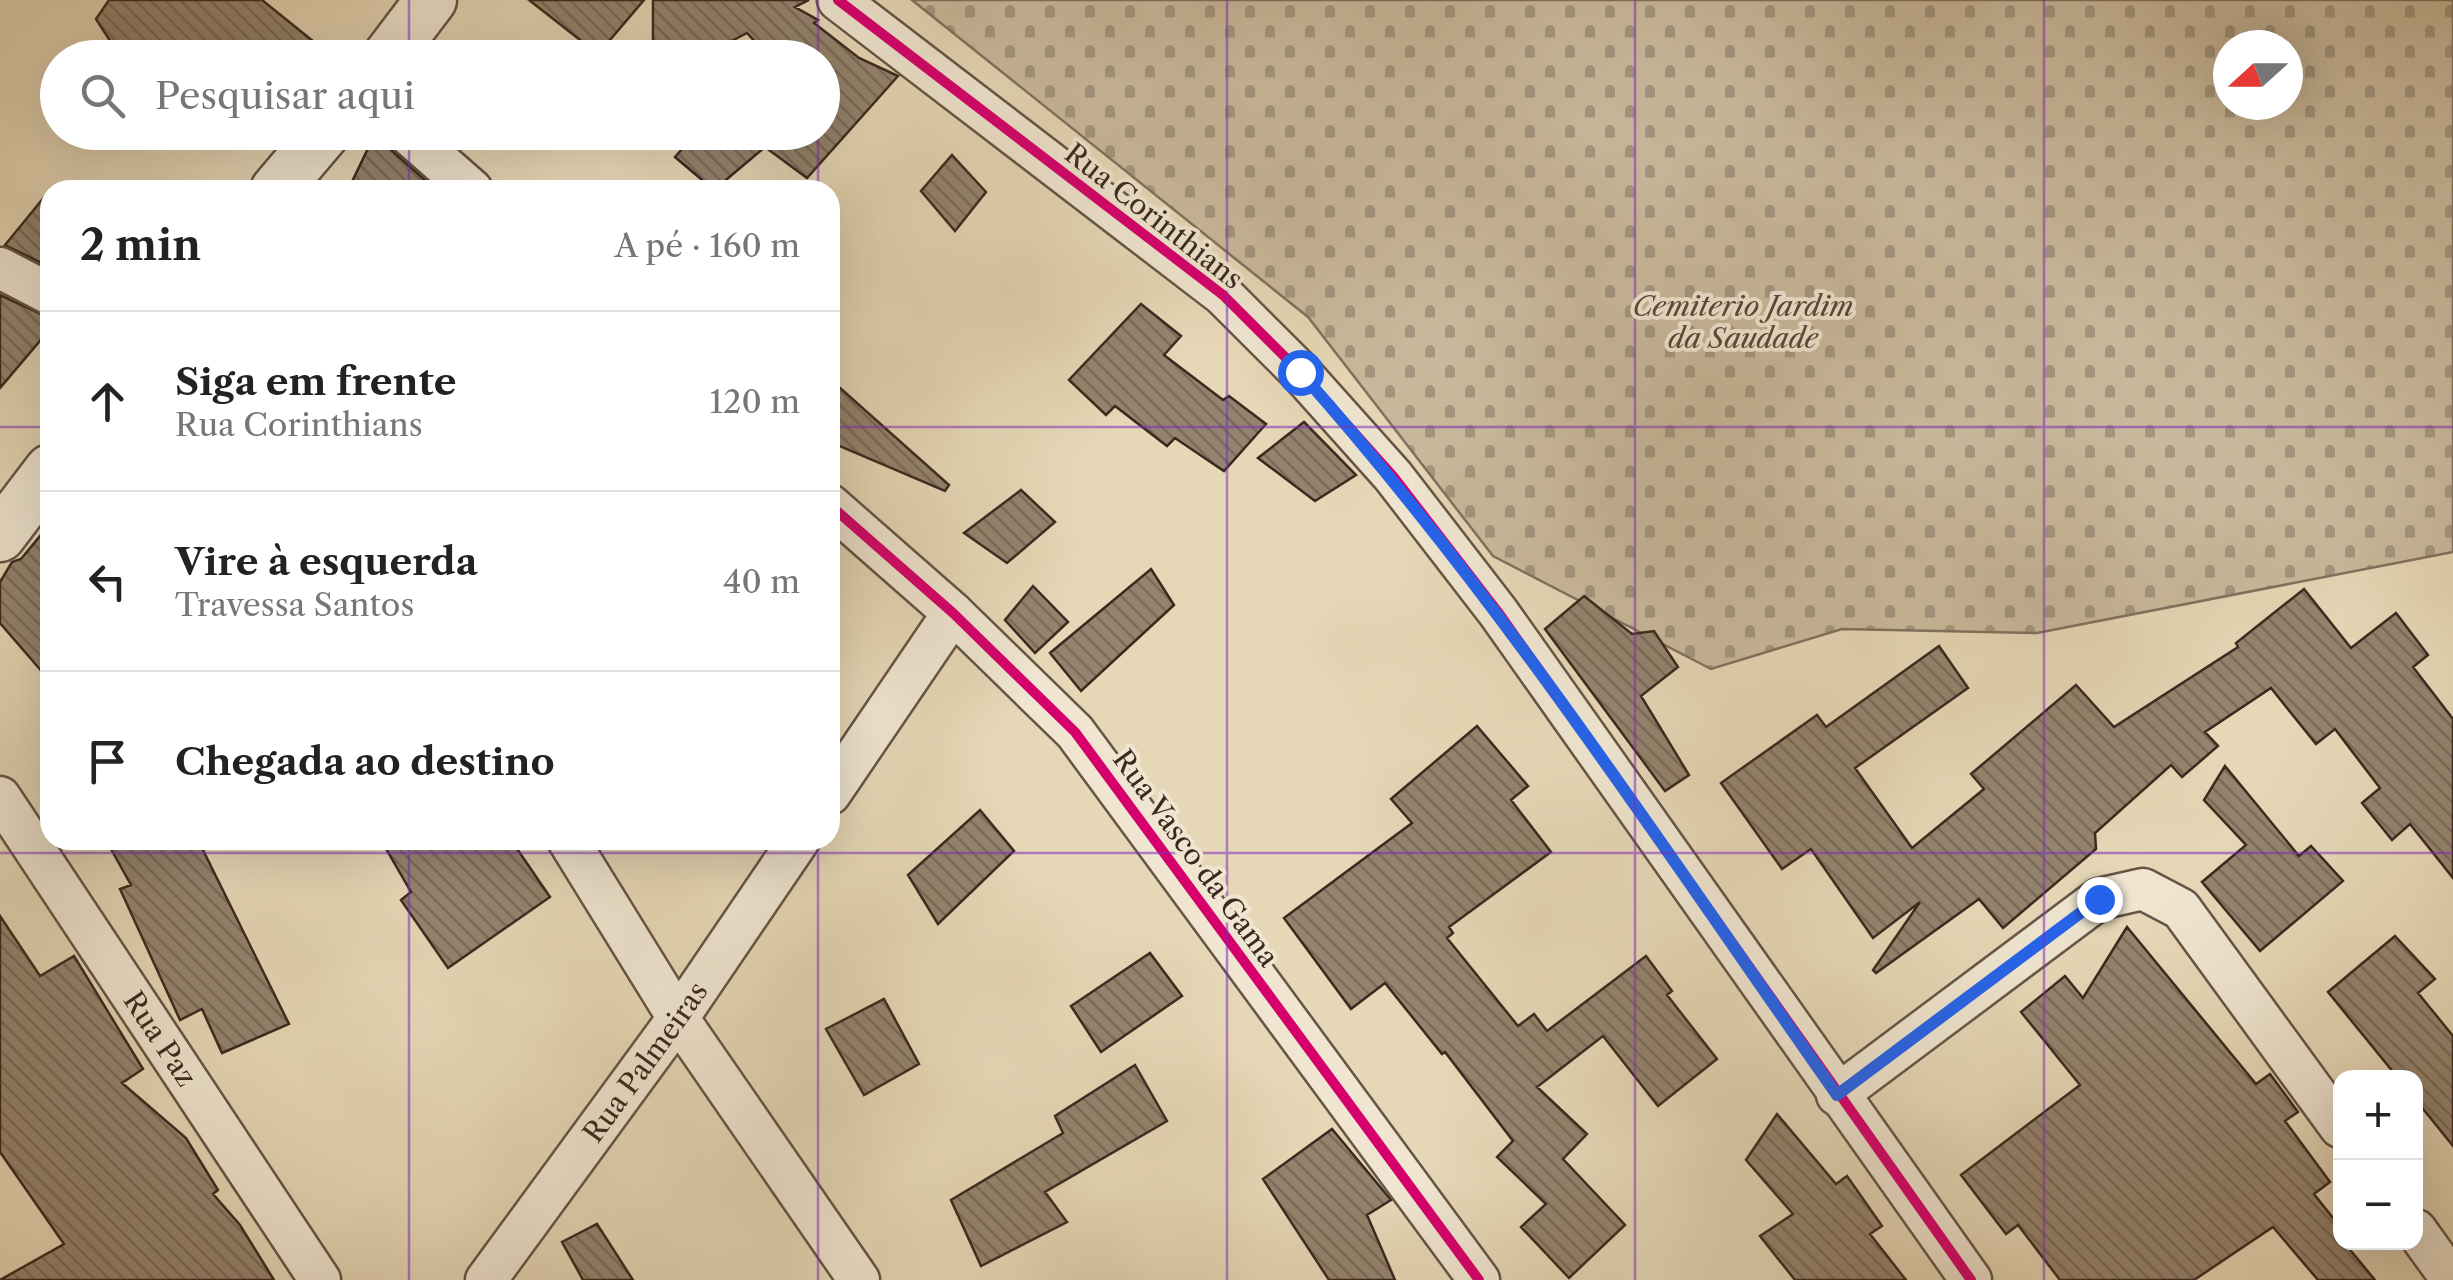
<!DOCTYPE html>
<html lang="pt">
<meta charset="utf-8">
<style>
:root{--surface:#fff;--page:#f2f2f2;--text:#222;--muted:#767676;--line:#e0e0e0}
body{margin:0;font-family:"Libre Caslon Text",serif;background:var(--page);color:var(--text)}
.controls{position:absolute;right:30px;bottom:30px;display:grid;overflow:hidden;border-radius:20px;box-shadow:0 10px 40px #0002}
.controls button{width:90px;height:90px;display:grid;place-items:center;padding:0;border:0;border-bottom:2px solid var(--line);background:var(--surface);color:var(--text);font:50px sans-serif}
.compass{position:absolute;left:2213px;top:30px;width:90px;height:90px;border-radius:50%;background:var(--surface);box-shadow:0 10px 40px #0002;rotate:249deg}
.stop{position:absolute;width:30px;height:30px;margin:-22px;border:8px solid #2563eb;border-radius:50%;background:#fff}
.stop.end{background:#2563eb;border-color:#fff;box-shadow:0 2px 10px #0008}
.list{margin:0;padding:0;list-style:none}
h2{display:flex;justify-content:space-between;align-items:center;height:130px;margin:0;padding:0 40px;font-size:42px}
h2 small{font-size:32px;font-weight:400;color:var(--muted)}
.list li{display:grid;grid-template-columns:65px 1fr auto;gap:30px;align-items:center;box-sizing:border-box;height:180px;padding:0 40px;border-top:2px solid var(--line)}
.list b{display:block;font-size:38px;white-space:nowrap}
.list p{margin:0;font-size:32px;white-space:nowrap;color:var(--muted)}
.list em{font-size:32px;font-style:normal;color:var(--muted)}
.icon{flex:none;width:55px;height:55px;fill:none;stroke:currentColor;stroke-width:2;stroke-linecap:round;stroke-linejoin:round}
.map{position:relative;flex:none;width:2453px;height:1280px;overflow:hidden}
.search{position:absolute;background:var(--surface);box-shadow:0 10px 40px #0002;left:40px;top:40px;width:800px;height:110px;display:flex;align-items:center;gap:25px;box-sizing:border-box;padding:0 35px;border-radius:55px;color:var(--muted);font-size:38px}
.panel{position:absolute;background:var(--surface);box-shadow:0 10px 40px #0002;left:40px;top:180px;width:800px;height:670px;border-radius:30px}
.map>svg:first-child{display:block}
.cemetery{fill:url(#cemetery-stones);stroke:#82715e;stroke-width:2.5;fill-rule:evenodd}
.building{fill:url(#building-back-hatch);stroke:#3b2920;stroke-width:2.5}
.lines{fill:none;stroke-linecap:round;stroke-linejoin:round}
.minor-casing{stroke:#665446;stroke-width:45}
.tertiary-casing{stroke:#665446;stroke-width:55}
.minor{stroke:#efe5d0;stroke-width:40}
.tertiary{stroke:#efe5d0;stroke-width:50}
.cycleway-casing{stroke:#efe5d0;stroke-width:16}
.cycleway{stroke:#d6006c;stroke-width:10}
.route{stroke:#2563eb;stroke-width:12}
.grid{fill:none;stroke:#7b2cbf;stroke-width:2.5;stroke-opacity:0.55}
.labels{text-anchor:middle;stroke-width:8;stroke-linejoin:round;paint-order:stroke}
.street-label{font-size:28px;fill:#3b2920;stroke:#efe5d0}
.park-label{font-size:28px;font-style:italic;fill:#574639;stroke:#efe5d0}
</style>
<div class="map">
<svg width="2453" height="1280" viewBox="0 0 2453 1280">
<defs>
<pattern id="cemetery-stones" width="16" height="16" patternUnits="userSpaceOnUse" patternTransform="scale(2.5)"><rect width="16" height="16" fill="#c9b99c"/><path d="M2 7V4a2 2 0 0 1 4 0v3zM10 15v-3a2 2 0 0 1 4 0v3z" fill="#a4967f"/></pattern>
<pattern id="building-back-hatch" width="6" height="6" patternUnits="userSpaceOnUse" patternTransform="scale(2.5)"><rect width="6" height="6" fill="#94836e"/><path d="M-1 5l2 2M0 0l6 6M5-1l2 2" fill="none" stroke="#7a6b5a"/></pattern>
</defs>
<rect width="100%" height="100%" fill="#e6d7b6"/>
<filter id="stains"><feTurbulence type="fractalNoise" baseFrequency=".002" numOctaves="4"/><feColorMatrix values="0 0 0 0 .2 0 0 0 0 .09 0 0 0 0 .02 0 0 0 .5 -.17"/></filter>
<radialGradient id="worn" r=".72"><stop offset=".6" stop-color="#630" stop-opacity="0"/><stop offset="1" stop-color="#630" stop-opacity=".3"/></radialGradient>
<path class="cemetery" d="M912,0H2453V552L2037,633L1842,629L1711,669L1493,556L1308,317ZM2228,45H2288V105H2228Z"/>
<path class="building" d="M109,0H262L334,58H121L96,19Z
M529,0H644L598,54Z
M653,0H809L795,7L818,20L814,23L859,58L898,76L807,178L765,147L714,190L675,157L697,132H822V58H770L747,33L699,58H653Z
M374,136L389,148L436,190H348Z
M952,155L986,192L955,231L921,191Z
M50,190V267L5,245Z
M0,295L50,318V329L0,388Z
M1141,304L1181,336L1164,355L1223,400L1229,396L1266,424L1224,471L1175,438L1167,446L1115,406L1106,415L1069,380Z
M830,379L949,485L945,491L830,442Z
M1304,422L1356,475L1315,501L1258,458Z
M1021,490L1055,522L1007,563L964,533Z
M50,524V681L0,623V582L12,562L21,559Z
M1151,569L1174,605L1081,691L1050,653Z
M1033,586L1068,622L1035,653L1005,620Z
M2304,589L2351,648L2396,613L2428,655L2413,667L2453,719V878L2410,824L2392,840L2362,803L2380,788L2335,729L2316,744L2271,688L2205,732L2218,746L2182,777L2171,765L2095,833L2096,849L2003,928L1979,899L1876,973L1873,970L1920,902L1873,938L1811,849L1782,869L1721,783L1817,715L1826,727L1939,646L1968,688L1855,768L1912,848L1984,789L1971,774L2076,685L2114,727L2238,647L2236,643Z
M1584,596L1632,634L1654,631L1678,667L1641,696L1689,775L1665,791L1545,629Z
M1477,726L1528,786L1511,800L1551,852L1449,927L1453,933L1447,938L1518,1026L1534,1014L1547,1031L1646,956L1672,991L1667,995L1717,1059L1658,1106L1603,1036L1537,1087L1587,1134L1563,1159L1625,1225L1569,1278L1521,1227L1546,1204L1497,1157L1513,1141L1445,1052L1442,1054L1385,983L1351,1009L1284,918L1412,823L1391,799Z
M2225,766L2299,856L2311,846L2343,881L2260,951L2202,882L2246,845L2204,800Z
M980,810L1014,851L938,924L908,875Z
M106,840H198L289,1024L222,1053L202,1009L180,1020L120,889L131,885Z
M381,840H511L550,897L448,968L401,900L411,892Z
M0,916L40,976L74,956L143,1069L122,1083L186,1138L218,1190L213,1194L240,1225L274,1280H0L64,1244L0,1152Z
M2127,927L2256,1084L2270,1074L2298,1112L2285,1121L2330,1182L2314,1194L2340,1227V1242H2351L2347,1246L2375,1280H2318L2273,1227L2194,1280H2060L2018,1225L2006,1234L1961,1175L2080,1085L2021,1012L2065,976L2083,998Z
M2395,936L2435,979L2418,993L2453,1036V1146L2416,1100V1078H2398L2328,992Z
M1150,953L1182,996L1101,1052L1071,1006Z
M884,999L919,1064L864,1095L826,1029Z
M1135,1065L1167,1121L1045,1192L1067,1222L981,1266L951,1200L1063,1133L1055,1116Z
M1777,1114L1836,1184L1847,1176L1882,1226L1870,1234L1906,1280H1795L1760,1236L1793,1214L1746,1160Z
M1332,1129L1391,1200L1367,1215L1395,1280H1329L1263,1179Z
M597,1224L633,1280H583L562,1242Z"/>
<g class="lines">
<defs>
<g id="minor">
<path d="M838,0L1223,295L1300,372L1393,476L1498,612L1971,1280"/>
<path d="M406,132L472,190"/>
<path d="M0,268L50,294"/>
<path d="M830,505L953,613L1075,732L1479,1280"/>
<path d="M830,794L953,613"/>
<path id="s1" d="M0,797L320,1280"/>
<path d="M568,840L678,1018L859,1280"/>
<path d="M1837,1095L2099,899L2143,889L2181,909L2340,1127"/>
<path d="M2416,1230L2452,1280"/>
<path id="s2" d="M486,1280L678,1018L799,840"/>
</g>
<path id="tertiary" d="M387,58L431,0
M276,190L325,132
M0,536L50,470"/>
</defs>
<use href="#minor" class="minor-casing"/>
<use href="#tertiary" class="tertiary-casing"/>
<use href="#minor" class="minor"/>
<use href="#tertiary" class="tertiary"/>
<defs>
<path id="cycleway" d="M838,0L1223,295L1300,372L1393,476L1498,612L1971,1280
M830,505L953,613L1075,732L1479,1280"/>
</defs>
<use href="#cycleway" class="cycleway-casing"/>
<use href="#cycleway" class="cycleway"/>
</g>
<g class="lines">
<path class="route" d="M1300,372C1500,597 1664,849 1837,1095L2099,899"/>
</g>
<path class="grid" d="M409,0V58M818,0V58M1227,0V1280M1635,0V1280M2044,0V1280M409,132V190M818,132V190M0,427H50M830,427H2453M409,840V1280M818,840V1280M0,853H2453"/>
<g class="labels">
<g class="street-label">
<text transform="translate(1154 216) rotate(38)" y="10">Rua Corinthians</text>
<text transform="translate(1196 858) rotate(54)" y="10">Rua Vasco da Gama</text>
<text dy="10" stroke="none"><textPath href="#s1" startOffset="290">Rua Paz</textPath></text>
<text dy="10" stroke="none"><textPath href="#s2" startOffset="270">Rua Palmeiras</textPath></text>
</g>
<g class="park-label">
<text x="1743" y="316">Cemiterio Jardim<tspan x="1743" dy="32">da Saudade</tspan></text>
</g>
</g>
<rect width="100%" height="100%" filter="url(#stains)"/>
<rect width="100%" height="100%" fill="url(#worn)"/>
</svg>
<div class="controls">
<button>+</button>
<button>−</button>
</div>
<svg class="compass" viewBox="-18 -18 36 36"><path d="M0-13l5 13h-10z" fill="#e53935"/><path d="M0 13l5-13h-10z" fill="#767676"/></svg>
<div class="stop" style="left:1300px;top:372px"></div>
<div class="stop end" style="left:2099px;top:899px"></div>
<div class="search"><svg class="icon" aria-label="search" viewBox="0 0 24 24"><circle cx="10" cy="10" r="6"/><path d="M15 15l6 6"/></svg>Pesquisar aqui</div>
<section class="panel">
<h2>2 min<small>A pé · 160 m</small></h2>
<ul class="list">
<li><svg class="icon" aria-label="ahead" viewBox="0 0 24 24"><path d="M12 20V5M6 11l6-6 6 6"/></svg><div><b>Siga em frente</b><p>Rua Corinthians</p></div><em>120 m</em></li>
<li><svg class="icon" aria-label="left" viewBox="0 0 24 24"><path d="M17 20v-9H6M10 6l-5 5 5 5"/></svg><div><b>Vire à esquerda</b><p>Travessa Santos</p></div><em>40 m</em></li>
<li><svg class="icon" aria-label="arrive" viewBox="0 0 24 24"><path d="M6 21V4h12l-3 4 3 4H6"/></svg><div><b>Chegada ao destino</b></div></li>
</ul>
</section>
</div>
